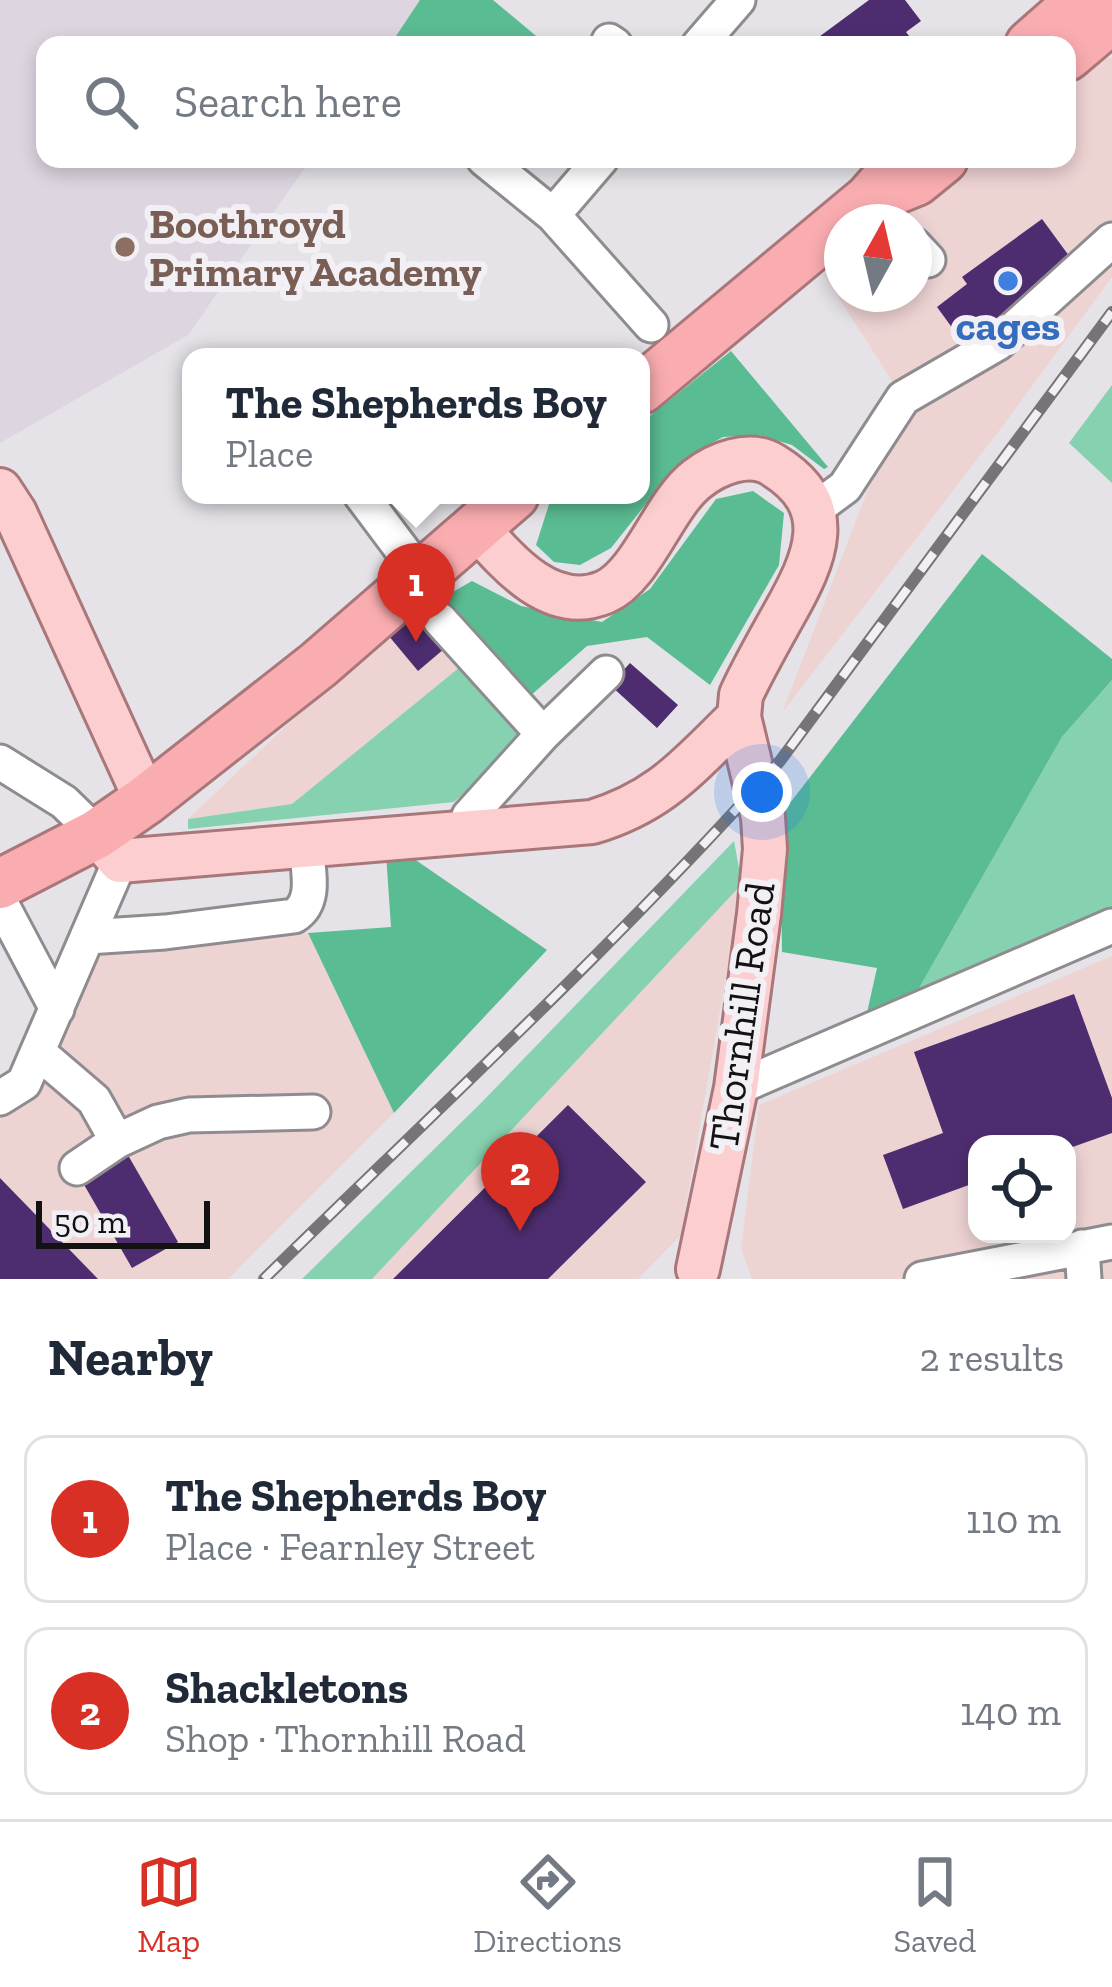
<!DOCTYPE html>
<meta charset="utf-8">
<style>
:root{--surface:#fff;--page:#f6f6f7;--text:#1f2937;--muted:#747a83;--line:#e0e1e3;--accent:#d93025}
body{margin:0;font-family:"Zilla Slab",serif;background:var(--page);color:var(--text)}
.controls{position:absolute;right:36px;bottom:36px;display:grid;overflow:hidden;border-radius:24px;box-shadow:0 6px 18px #0003}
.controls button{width:108px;height:108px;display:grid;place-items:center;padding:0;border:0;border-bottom:3px solid var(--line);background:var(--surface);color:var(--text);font:60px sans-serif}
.compass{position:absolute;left:824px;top:204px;width:108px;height:108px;border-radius:50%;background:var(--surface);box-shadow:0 6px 18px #0003;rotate:8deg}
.scale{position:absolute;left:36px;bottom:30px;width:174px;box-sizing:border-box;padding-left:12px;border:6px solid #131213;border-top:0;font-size:33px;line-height:42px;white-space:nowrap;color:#131213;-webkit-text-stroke:9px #f3f0f5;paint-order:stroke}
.you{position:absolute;left:762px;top:792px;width:42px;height:42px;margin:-30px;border:9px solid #fff;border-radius:50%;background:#1a73e8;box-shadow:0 0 0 18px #1a73e833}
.badge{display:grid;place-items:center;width:78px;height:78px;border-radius:50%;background:var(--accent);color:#fff;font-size:39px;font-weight:700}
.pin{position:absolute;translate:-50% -99px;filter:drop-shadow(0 3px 6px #0008)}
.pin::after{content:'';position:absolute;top:63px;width:42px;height:36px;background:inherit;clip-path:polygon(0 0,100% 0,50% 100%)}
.popup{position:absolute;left:182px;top:348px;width:468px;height:156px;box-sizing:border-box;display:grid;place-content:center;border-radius:24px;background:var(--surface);filter:drop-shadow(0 3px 9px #0005);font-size:39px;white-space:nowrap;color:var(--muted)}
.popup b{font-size:45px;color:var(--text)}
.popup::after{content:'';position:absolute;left:50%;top:100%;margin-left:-24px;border:24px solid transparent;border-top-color:var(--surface)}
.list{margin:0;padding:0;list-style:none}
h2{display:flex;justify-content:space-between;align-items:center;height:156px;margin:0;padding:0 48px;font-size:51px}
h2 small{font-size:39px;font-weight:400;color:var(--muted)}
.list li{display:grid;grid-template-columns:78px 1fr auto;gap:36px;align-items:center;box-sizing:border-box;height:168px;margin:0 24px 24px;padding:0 24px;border:3px solid var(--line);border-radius:24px}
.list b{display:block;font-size:45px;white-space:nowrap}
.list p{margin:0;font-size:39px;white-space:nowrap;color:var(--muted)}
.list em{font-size:39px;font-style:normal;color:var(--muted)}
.icon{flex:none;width:66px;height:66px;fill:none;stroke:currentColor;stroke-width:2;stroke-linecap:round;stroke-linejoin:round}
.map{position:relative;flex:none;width:1112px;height:1279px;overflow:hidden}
.search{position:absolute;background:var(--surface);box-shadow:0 6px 18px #0003;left:36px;right:36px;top:36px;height:132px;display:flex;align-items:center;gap:30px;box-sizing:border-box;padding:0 42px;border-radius:24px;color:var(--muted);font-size:45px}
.sheet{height:540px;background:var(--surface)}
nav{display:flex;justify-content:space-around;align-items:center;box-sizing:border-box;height:168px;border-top:3px solid var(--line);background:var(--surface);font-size:33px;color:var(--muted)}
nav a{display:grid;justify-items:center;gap:6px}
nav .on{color:var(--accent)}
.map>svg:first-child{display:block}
.commercial{fill:#eed3d3;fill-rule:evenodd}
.built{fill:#ddd5e0}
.green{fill:#86d1af}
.forest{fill:#5abc93}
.building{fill:#4d2d6f}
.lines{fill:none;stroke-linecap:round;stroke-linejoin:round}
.minor-casing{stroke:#8f8c90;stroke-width:39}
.major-casing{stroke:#a9777a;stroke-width:48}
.highway-casing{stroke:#a9777a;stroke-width:54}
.minor{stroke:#fff;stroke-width:33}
.major{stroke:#fcced0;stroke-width:42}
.highway{stroke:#faadb1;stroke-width:48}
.rail-casing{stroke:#767477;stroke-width:12}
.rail{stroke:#f3f0f5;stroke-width:8;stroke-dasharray:22;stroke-linecap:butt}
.education-dot{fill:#8d6e63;stroke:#f3f0f5;stroke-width:4.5}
.shop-dot{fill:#3f7fe0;stroke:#f3f0f5;stroke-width:4.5}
.labels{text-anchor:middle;stroke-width:12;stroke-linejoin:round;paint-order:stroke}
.education-label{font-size:42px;font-weight:bold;fill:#785e54;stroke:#f3f0f5;text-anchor:start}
.shop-label{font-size:42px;font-weight:bold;fill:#366cbe;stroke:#f3f0f5}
.street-label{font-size:42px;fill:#131213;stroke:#f3f0f5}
</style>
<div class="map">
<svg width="1112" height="1279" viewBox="0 0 1112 1279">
<rect width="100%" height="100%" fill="#e6e3e8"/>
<path class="commercial" d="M1107,57L1112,58V277L1002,427L782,713L903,398L824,275L842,261V294H914V222H893L975,159H1067V88Z
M419,600L460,667L292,804L188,819Z
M742,884L681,1235L638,1279H372Z
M308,933L394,1113L228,1279H0V1114L99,946Z
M1112,956V1279H752L741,1248L759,1105ZM977,1144H1067V1234H977Z"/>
<path class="built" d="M0,0H420L390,45H45V159H311L188,335L0,443Z"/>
<path class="green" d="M1112,385V483L1069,443Z
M460,667L524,739L454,802L188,829V819L292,804Z
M1112,680V910L914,997L1062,737Z
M734,841L742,884L372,1279H302L481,1103Z"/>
<path class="forest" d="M420,0H493L547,45H390Z
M731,351L828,467L824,469L792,445L759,435L723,437L692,454L665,480L611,548L580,565L554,562L536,545L552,495H641V423Z
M753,491L784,513L779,565L710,685L647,637L587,646L529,697L442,598L472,581L521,606L602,622L650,589L716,499Z
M982,554L1112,659V680L1062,737L914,997L866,1017L877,968L782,952L780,816Z
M385,839L547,950L394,1113L308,933L391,927Z"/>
<path class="building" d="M869,0H905L921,21L906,32L916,45H808Z
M1042,219L1075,264L964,344L937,307L967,284L962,277Z
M414,613L444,649L418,671L388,635Z
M630,663L678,705L657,728L610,685Z
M1074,994L1112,1098V1133L1067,1149V1144H977V1182L903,1209L883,1155L943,1133L914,1052Z
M568,1105L646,1182L548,1279H393Z
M125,1150L178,1242L132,1268L79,1176Z
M0,1178L98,1279H0Z"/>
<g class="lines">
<defs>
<path id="minor" d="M609,41L615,45
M699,45L738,0
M484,159L553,215L651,325
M553,215L601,159
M914,245L928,260
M361,495L421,575
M814,510L845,487L903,398L998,343L1112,240
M440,620L543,734
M0,762L64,802L97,834
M471,832L469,816L543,734L606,673
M3,907L57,1009
M87,937L165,932L294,916C317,902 308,870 306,846
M38,1052L94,1100L117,1141L77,1168
M736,1088L1112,926
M0,1098L24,1083L120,861
M117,1141L158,1122L189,1115L313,1112
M1082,1247L1084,1279
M922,1279L1112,1242"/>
<path id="major" d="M0,490L15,513L146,800
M476,526C507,562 551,615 605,592C642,576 664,504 697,479C716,464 749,450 773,465C840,506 815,559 784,614C769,641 754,667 741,695L739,717L763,817L765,849L759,914L736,1088L698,1269
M97,834L120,861L592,822C662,801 689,765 739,717"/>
<path id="highway" d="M1030,45L1081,0
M1067,56L1112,18
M879,196L916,181L943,159
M641,389L869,199L904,159
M0,884L97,834L146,800L318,665L514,495"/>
</defs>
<use href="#minor" class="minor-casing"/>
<use href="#major" class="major-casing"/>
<use href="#highway" class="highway-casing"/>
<use href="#minor" class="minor"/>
<use href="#major" class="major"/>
<use href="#highway" class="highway"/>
<defs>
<path id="rail" d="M264,1279C438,1108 618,943 780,761L1112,312"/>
</defs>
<use href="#rail" class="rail-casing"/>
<use href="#rail" class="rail"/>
</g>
<circle class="education-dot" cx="125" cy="247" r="12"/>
<circle class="shop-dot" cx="1008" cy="281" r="12"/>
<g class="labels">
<g class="education-label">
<text x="149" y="238">Boothroyd<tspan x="149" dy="48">Primary Academy</tspan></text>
</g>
<g class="shop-label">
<text x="1008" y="340">cages</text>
</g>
<g class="street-label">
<text transform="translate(741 1016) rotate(-82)" y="15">Thornhill Road</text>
</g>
</g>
</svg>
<div class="controls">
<button><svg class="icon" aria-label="locate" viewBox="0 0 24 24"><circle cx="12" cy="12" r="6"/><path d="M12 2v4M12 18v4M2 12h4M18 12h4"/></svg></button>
</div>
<svg class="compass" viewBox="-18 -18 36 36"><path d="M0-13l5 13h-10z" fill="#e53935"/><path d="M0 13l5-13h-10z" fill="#747a83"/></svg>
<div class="scale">50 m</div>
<div class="you"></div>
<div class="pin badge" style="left:416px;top:642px">1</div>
<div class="popup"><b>The Shepherds Boy</b>Place</div>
<div class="pin badge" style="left:520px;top:1231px">2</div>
<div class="search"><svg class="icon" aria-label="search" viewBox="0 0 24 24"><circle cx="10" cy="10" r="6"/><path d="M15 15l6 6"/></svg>Search here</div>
</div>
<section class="sheet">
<h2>Nearby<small>2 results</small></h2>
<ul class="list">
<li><span class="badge">1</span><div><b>The Shepherds Boy</b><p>Place · Fearnley Street</p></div><em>110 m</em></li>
<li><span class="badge">2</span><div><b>Shackletons</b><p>Shop · Thornhill Road</p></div><em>140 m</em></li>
</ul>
</section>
<nav>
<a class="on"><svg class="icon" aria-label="map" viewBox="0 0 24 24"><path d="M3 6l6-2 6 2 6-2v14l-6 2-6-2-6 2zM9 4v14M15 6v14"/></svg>Map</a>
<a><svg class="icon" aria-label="directions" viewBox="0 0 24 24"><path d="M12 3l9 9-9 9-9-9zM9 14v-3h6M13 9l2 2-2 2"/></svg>Directions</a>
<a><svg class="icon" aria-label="saved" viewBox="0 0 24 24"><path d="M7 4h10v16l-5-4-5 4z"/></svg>Saved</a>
</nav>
